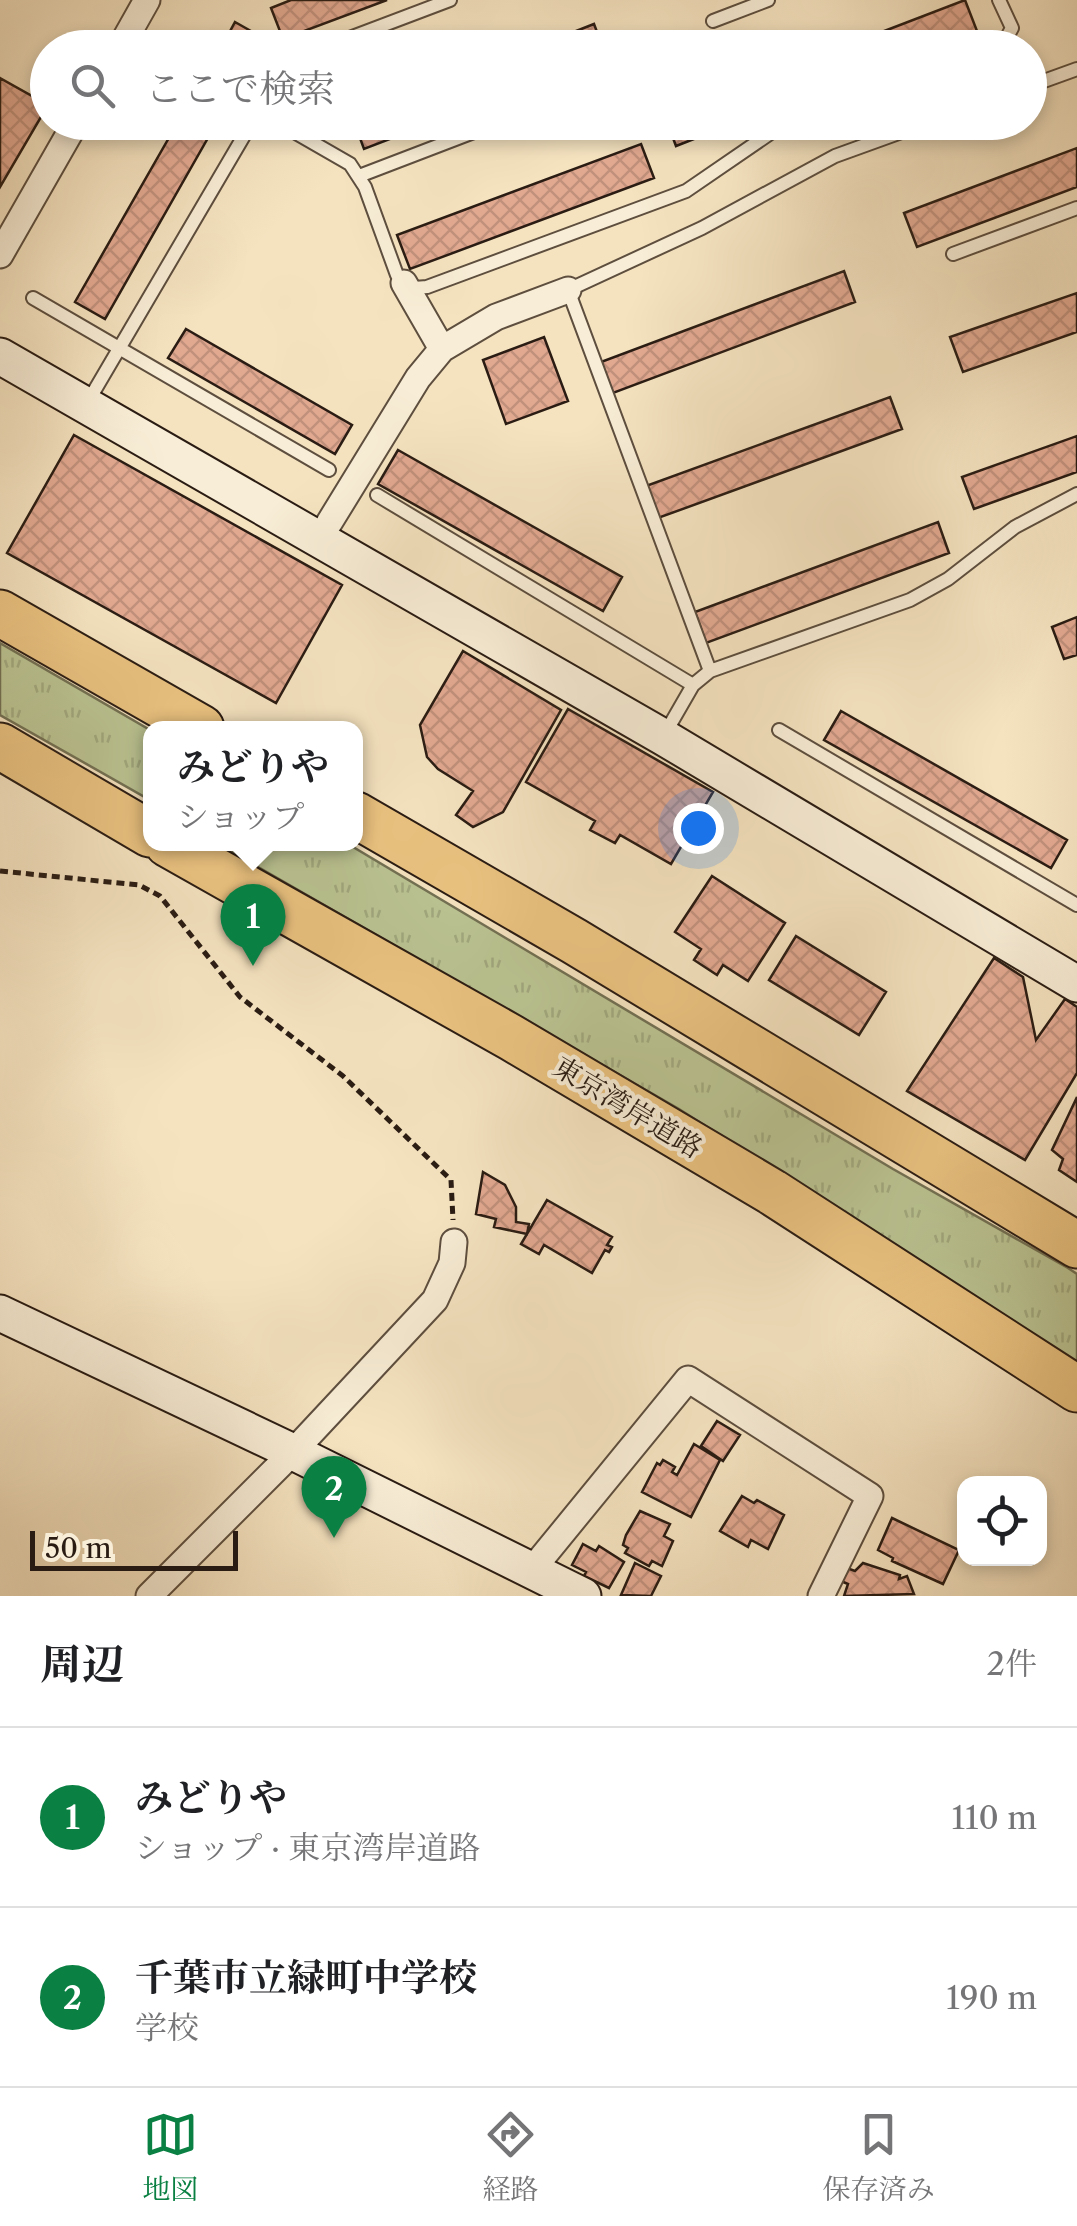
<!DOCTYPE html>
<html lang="ja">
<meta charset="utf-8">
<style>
:root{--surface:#fff;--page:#f2f2f2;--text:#202124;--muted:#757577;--line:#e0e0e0;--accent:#0b8043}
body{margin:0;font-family:"Libre Caslon Text","Noto Serif JP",serif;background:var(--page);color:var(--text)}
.controls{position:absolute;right:30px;bottom:30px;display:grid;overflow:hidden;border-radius:20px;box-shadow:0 5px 15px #0003}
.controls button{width:90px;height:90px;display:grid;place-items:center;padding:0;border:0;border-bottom:2px solid var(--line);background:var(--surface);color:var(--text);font:50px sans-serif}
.scale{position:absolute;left:30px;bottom:25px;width:208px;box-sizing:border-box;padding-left:10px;border:5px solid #2a1c13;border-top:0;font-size:28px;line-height:35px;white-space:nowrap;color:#2a1c13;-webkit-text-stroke:8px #f8edd6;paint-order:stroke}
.you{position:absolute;left:698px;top:828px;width:35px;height:35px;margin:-25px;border:8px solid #fff;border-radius:50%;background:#1a73e8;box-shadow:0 0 0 15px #1a73e833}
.badge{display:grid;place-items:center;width:65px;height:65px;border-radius:50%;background:var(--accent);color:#fff;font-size:32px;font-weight:700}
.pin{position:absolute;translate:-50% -82px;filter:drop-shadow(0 2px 5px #0008)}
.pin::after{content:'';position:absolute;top:52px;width:35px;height:30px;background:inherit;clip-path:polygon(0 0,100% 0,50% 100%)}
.popup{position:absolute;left:143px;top:721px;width:220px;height:130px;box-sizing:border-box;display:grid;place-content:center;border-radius:20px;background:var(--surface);filter:drop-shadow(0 2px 8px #0005);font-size:32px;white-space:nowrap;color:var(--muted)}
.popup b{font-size:38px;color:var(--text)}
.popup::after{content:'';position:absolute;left:50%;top:100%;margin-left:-20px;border:20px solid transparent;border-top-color:var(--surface)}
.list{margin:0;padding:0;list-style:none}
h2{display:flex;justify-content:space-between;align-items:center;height:130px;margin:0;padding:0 40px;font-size:42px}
h2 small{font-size:32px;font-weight:400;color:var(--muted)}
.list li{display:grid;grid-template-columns:65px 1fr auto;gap:30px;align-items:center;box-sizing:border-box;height:180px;padding:0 40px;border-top:2px solid var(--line)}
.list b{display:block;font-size:38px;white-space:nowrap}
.list p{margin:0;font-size:32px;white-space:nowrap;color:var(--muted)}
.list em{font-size:32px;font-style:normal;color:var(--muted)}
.icon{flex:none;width:55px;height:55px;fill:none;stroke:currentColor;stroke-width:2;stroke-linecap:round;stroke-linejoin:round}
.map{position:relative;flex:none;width:1077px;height:1596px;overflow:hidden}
.search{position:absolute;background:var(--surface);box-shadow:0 5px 15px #0003;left:30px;right:30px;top:30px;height:110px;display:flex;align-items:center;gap:25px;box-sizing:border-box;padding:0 35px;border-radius:55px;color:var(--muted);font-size:38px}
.sheet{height:490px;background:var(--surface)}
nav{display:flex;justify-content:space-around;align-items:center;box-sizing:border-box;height:140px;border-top:2px solid var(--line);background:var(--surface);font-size:28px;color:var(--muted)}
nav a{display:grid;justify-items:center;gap:5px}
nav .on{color:var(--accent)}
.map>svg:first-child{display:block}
.grass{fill:url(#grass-tufts);stroke:#727053;stroke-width:2.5}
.building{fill:url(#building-cross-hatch);stroke:#2a1c13;stroke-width:2.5}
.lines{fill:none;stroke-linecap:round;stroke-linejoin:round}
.lane-casing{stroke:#5d4e3e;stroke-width:16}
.street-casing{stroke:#5d4e3e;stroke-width:29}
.secondary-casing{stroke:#2a1c13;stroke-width:39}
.highway-casing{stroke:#2a1c13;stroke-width:49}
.path{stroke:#2a1c13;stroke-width:5;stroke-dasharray:8 5;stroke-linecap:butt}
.lane{stroke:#f8edd6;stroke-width:12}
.street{stroke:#f8edd6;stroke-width:25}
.secondary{stroke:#f8edd6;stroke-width:35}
.highway{stroke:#eac280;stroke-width:45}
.labels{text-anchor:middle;stroke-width:8;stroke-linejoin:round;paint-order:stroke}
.street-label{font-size:28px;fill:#2a1c13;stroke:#f8edd6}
</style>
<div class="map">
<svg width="1077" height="1596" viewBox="0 0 1077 1596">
<defs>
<pattern id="grass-tufts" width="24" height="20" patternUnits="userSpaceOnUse" patternTransform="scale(2.5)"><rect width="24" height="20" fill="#bbc493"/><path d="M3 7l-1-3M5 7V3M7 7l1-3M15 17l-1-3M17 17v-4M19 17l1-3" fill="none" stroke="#a1a87e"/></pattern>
<pattern id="building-cross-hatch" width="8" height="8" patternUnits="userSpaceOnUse" patternTransform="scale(2.5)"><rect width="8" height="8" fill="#e2a991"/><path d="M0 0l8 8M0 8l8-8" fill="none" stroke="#c2917c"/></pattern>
</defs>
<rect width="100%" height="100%" fill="#f5e3c0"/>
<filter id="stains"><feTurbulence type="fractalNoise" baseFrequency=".002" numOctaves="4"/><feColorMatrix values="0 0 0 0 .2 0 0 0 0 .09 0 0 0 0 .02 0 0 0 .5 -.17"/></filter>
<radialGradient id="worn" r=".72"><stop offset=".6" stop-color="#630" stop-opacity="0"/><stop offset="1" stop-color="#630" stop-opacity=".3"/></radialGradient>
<path class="grass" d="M0,643L150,730V800L0,715Z
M218,844H348L893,1169L1068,1268L1077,1274V1363L679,1109Z"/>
<path class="building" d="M291,0H387L283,39L271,8Z
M965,0L977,31L935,48H840Z
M235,22L265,39L260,48H221Z
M594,24L603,48H533Z
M0,78L48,105L0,187Z
M178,122H217L105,319L75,302Z
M354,122H434L364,149Z
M667,122H737L676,146Z
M641,144L654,178L410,269L397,235Z
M1077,148V187L917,247L904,213Z
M844,271L855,302L613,393L601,362Z
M1077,293V332L963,372L950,337Z
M186,329L352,425L335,454L168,358Z
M544,337L568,401L506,424L483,360Z
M890,397L902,429L658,518L646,486Z
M74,435L342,585L276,703L7,553Z
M1077,436V472L974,509L962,477Z
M398,450L622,577L603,611L378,484Z
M938,522L949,553L706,643L695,612Z
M1077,617V655L1064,659L1052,627Z
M463,651L561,710L503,812L473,827L456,815L473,791L438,769L427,757L420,725Z
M568,709L713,792L671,864L620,835L615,843L590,830L595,821L526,782Z
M841,711L1067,840L1051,868L824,740Z
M712,876L785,923L748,981L723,965L717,975L694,960L701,949L675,932Z
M796,936L886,992L859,1035L769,980Z
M994,958L1023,977L1036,1040L1065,999L1077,1007V1073L1025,1160L907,1091Z
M1077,1097V1182L1059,1170L1063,1159L1052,1150Z
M483,1172L505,1185L516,1207V1222L529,1224L527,1234L494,1227L496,1219L476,1214Z
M547,1200L612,1237L607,1245L612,1247L609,1252L605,1250L592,1273L544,1245L539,1254L521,1244Z
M717,1421L740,1435L723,1461L701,1446Z
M694,1444L720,1460L691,1517L642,1492L657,1463L660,1465L663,1460L675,1467L672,1472L677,1475Z
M742,1496L754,1503L757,1500L784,1515L768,1549L751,1540L748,1547L720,1531Z
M640,1511L670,1524L664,1536L673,1541L662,1566L652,1561L649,1566L625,1553L628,1548L623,1545L626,1535Z
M892,1518L959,1550L943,1584L892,1561L893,1558L878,1550Z
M583,1544L596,1551L599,1546L624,1562L609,1588L584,1576L586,1572L572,1565Z
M635,1563L661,1576L651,1596L621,1595Z
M863,1563L900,1575L899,1579L907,1576L914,1594L844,1596L848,1584L841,1581L847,1568L855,1571Z"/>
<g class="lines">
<defs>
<path id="lane" d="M999,0L1012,28L1001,48
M713,21L768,0
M323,48L450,0
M1030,86L1077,69
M277,122L350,164L365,187L397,275L414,288L427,287L686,191L772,132L799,122
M359,176L500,122
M953,254L1077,208
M33,298L329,470
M86,405L252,122
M377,495L693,685
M710,671L568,290L702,228L835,156L929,122
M779,730L1077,905
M663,737L693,685L710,671L910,600L948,579L1015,527L1077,494"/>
<path id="street" d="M120,48L147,0
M0,255L76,122
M404,283L442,349
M329,523L418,378L442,349L496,317L568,290
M531,1571L688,1379L870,1496L821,1596
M149,1596L293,1452L435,1300L452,1263L454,1242"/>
<path id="secondary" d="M0,356L663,737L1077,984
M0,1313L293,1452L583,1596"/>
<path id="highway" d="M0,613L201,728
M0,746L150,834
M356,815L574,941L1077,1245
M168,844L512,1038L772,1192L1077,1389"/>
</defs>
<use href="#lane" class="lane-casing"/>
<use href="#street" class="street-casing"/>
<use href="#secondary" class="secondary-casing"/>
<use href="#highway" class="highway-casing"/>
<path class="path" d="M0,871L139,885L160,896L240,997L343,1076L451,1180L453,1220"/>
<use href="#lane" class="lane"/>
<use href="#street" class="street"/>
<use href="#secondary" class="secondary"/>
<use href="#highway" class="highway"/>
</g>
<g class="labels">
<g class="street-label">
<text transform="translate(628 1107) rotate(31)" y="10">東京湾岸道路</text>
</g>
</g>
<rect width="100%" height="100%" filter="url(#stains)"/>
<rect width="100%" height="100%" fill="url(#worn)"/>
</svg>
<div class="controls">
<button><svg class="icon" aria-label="locate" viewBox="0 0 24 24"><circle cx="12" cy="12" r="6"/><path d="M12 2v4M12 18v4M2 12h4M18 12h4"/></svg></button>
</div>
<div class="scale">50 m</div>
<div class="you"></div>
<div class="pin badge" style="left:253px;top:966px">1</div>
<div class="popup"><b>みどりや</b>ショップ</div>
<div class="pin badge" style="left:334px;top:1538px">2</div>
<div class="search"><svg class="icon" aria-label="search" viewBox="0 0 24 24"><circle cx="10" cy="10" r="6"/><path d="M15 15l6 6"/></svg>ここで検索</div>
</div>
<section class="sheet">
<h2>周辺<small>2件</small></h2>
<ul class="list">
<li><span class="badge">1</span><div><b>みどりや</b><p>ショップ · 東京湾岸道路</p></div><em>110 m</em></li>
<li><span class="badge">2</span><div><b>千葉市立緑町中学校</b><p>学校</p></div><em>190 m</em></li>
</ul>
</section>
<nav>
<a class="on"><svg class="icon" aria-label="map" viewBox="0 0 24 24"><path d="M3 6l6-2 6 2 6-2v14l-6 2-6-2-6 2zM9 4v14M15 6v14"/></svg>地図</a>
<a><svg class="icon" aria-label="directions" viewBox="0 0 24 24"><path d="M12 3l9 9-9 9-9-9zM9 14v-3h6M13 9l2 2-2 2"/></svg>経路</a>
<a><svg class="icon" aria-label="saved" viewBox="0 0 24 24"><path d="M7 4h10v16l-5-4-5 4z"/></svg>保存済み</a>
</nav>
